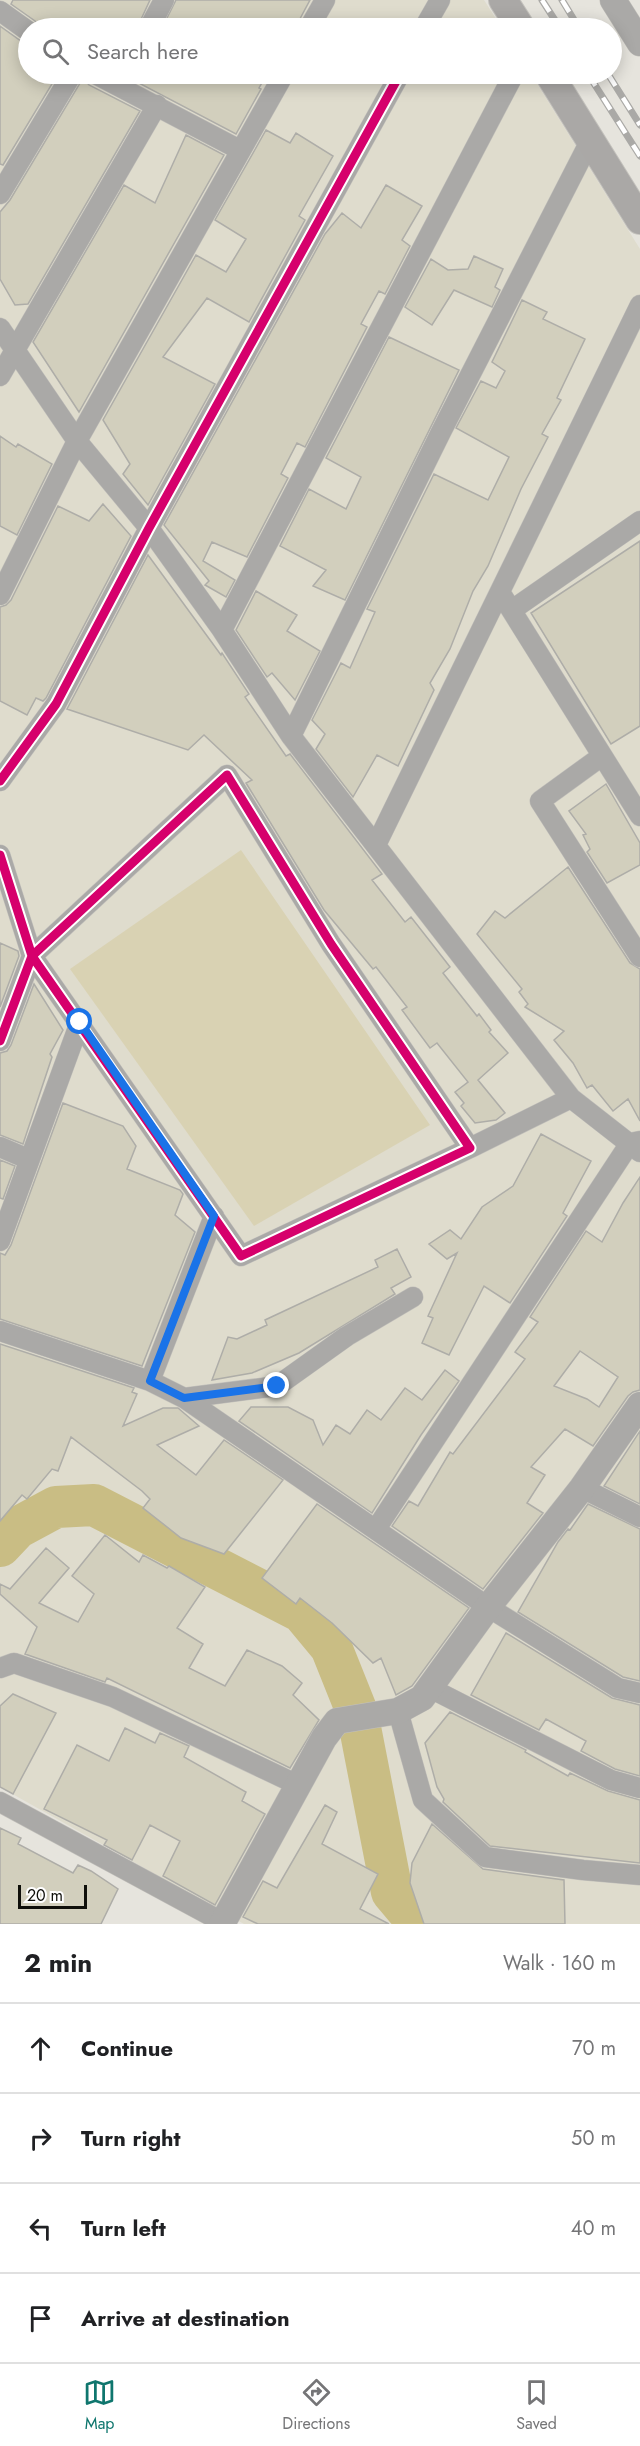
<!DOCTYPE html>
<meta charset="utf-8">
<style>
:root{--surface:#fff;--page:#f6f6f6;--text:#202124;--muted:#757577;--line:#e0e0e0;--accent:#0f766e}
body{margin:0;font-family:Jost,sans-serif;background:var(--page);color:var(--text)}
.scale{position:absolute;left:18px;bottom:15px;width:69px;box-sizing:border-box;padding-left:6px;border:3px solid #0f0f0a;border-top:0;font-size:16px;line-height:21px;white-space:nowrap;color:#0f0f0a;-webkit-text-stroke:4px #fff;paint-order:stroke}
.stop{position:absolute;width:18px;height:18px;margin:-14px;border:4px solid #1a73e8;border-radius:50%;background:#fff}
.stop.end{background:#1a73e8;border-color:#fff;box-shadow:0 2px 6px #0008}
.list{margin:0;padding:0;list-style:none}
h2{display:flex;justify-content:space-between;align-items:center;height:78px;margin:0;padding:0 24px;font-size:26px}
h2 small{font-size:20px;font-weight:400;color:var(--muted)}
.list li{display:grid;grid-template-columns:39px 1fr auto;gap:18px;align-items:center;box-sizing:border-box;height:90px;padding:0 24px;border-top:2px solid var(--line)}
.list b{display:block;font-size:22px;white-space:nowrap}
.list em{font-size:20px;font-style:normal;color:var(--muted)}
.icon{flex:none;width:33px;height:33px;fill:none;stroke:currentColor;stroke-width:2;stroke-linecap:round;stroke-linejoin:round}
.map{position:relative;flex:none;width:640px;height:1924px;overflow:hidden}
.search{position:absolute;background:var(--surface);box-shadow:0 3px 15px #0003;left:18px;right:18px;top:18px;height:66px;display:flex;align-items:center;gap:15px;box-sizing:border-box;padding:0 21px;border-radius:33px;color:var(--muted);font-size:22px}
.sheet{height:438px;background:var(--surface)}
nav{display:flex;justify-content:space-around;align-items:center;box-sizing:border-box;height:84px;border-top:2px solid var(--line);background:var(--surface);font-size:16px;color:var(--muted)}
nav a{display:grid;justify-items:center;gap:3px}
nav .on{color:var(--accent)}
.map>svg:first-child{display:block}
.built{fill:#dfdccd}
.green{fill:#d9d2b3}
.lines{fill:none;stroke-linecap:round;stroke-linejoin:round}
.river{stroke:#c9bd84;stroke-width:42}
.building{fill:#d2cfbd;stroke:#aeada8;stroke-width:1.5;fill-rule:evenodd}
.minor-casing{stroke:#c3c1bc;stroke-width:21}
.tertiary-casing{stroke:#c3c1bc;stroke-width:27}
.secondary-casing{stroke:#c3c1bc;stroke-width:30}
.minor{stroke:#aaa9a7;stroke-width:20}
.tertiary{stroke:#aaa9a7;stroke-width:26}
.secondary{stroke:#aaa8a6;stroke-width:28}
.rail-casing{stroke:#aaa9a6;stroke-width:7}
.rail{stroke:#fff;stroke-width:4.5;stroke-dasharray:14;stroke-linecap:butt}
.cycleway-casing{stroke:#fff;stroke-width:13}
.cycleway{stroke:#d6006c;stroke-width:9}
.route{stroke:#1a73e8;stroke-width:8}
</style>
<div class="map">
<svg width="640" height="1924" viewBox="0 0 640 1924">
<rect width="100%" height="100%" fill="#e6e4dd"/>
<path class="built" d="M0,0H484L502,28H28V74H531L640,249V1924H244L0,1787Z"/>
<path class="green" d="M241,850L430,1125L254,1226L70,969Z"/>
<g class="lines">
<path class="river" d="M0,1546L17,1528L56,1507L94,1505L302,1612L331,1647L357,1712L392,1892L419,1924"/>
</g>
<path class="building" d="M13,0H150L137,28H39L35,21L11,4Z
M176,0H310L295,28H162Z
M0,26L21,41L28,43V74H58L3,165L0,164Z
M136,74H267L259,88L261,89L236,134L133,80Z
M83,78L89,85L140,111L28,304L15,305L0,279V212L10,200Z
M266,130L290,143L296,133L333,156L299,216L305,220L249,322L207,298L163,357L215,384L148,505L123,474L130,464L103,420L196,255L226,272L246,239L215,220Z
M186,135L224,155L79,412L33,342L124,185L155,203Z
M386,185L422,206L402,240L410,246L385,294L379,291L361,324L367,327L305,447L297,443L281,474L288,478L247,557L212,542L203,561L235,580L226,597L205,585L209,581L164,525L325,234L342,213L361,228Z
M474,256L503,269L495,287L500,290L492,307L454,290L432,325L405,307L431,259L448,270L468,269Z
M522,300L547,312L543,319L585,339L557,398L561,400L542,434L548,437L521,489L488,566L473,591L450,649L430,683L434,690L398,766L377,755L353,797L316,749L325,734L312,720L341,663L350,668L375,612L367,609L434,474L488,500L509,457L456,428L481,381L496,388L505,371L492,362Z
M389,337L459,370L345,600L313,586L326,570L280,546L309,489L346,509L361,477L326,458Z
M0,436L16,447L18,444L52,464L17,535L0,526Z
M103,504L131,536L46,698L43,701L36,698L27,715L0,701V607L6,605L11,600L58,506L89,521Z
M640,541V726L611,744L531,613Z
M148,555L221,655L222,653L249,694L245,697L286,756L290,754L382,874L372,880L405,922L411,917L429,940L450,967L443,973L477,1016L479,1014L491,1030L489,1032L508,1053L478,1080L505,1113L496,1120L475,1123L461,1106L464,1103L455,1092L468,1082L437,1043L430,1048L402,1010L407,1007L376,967L373,969L324,910L246,783L252,780L204,735L188,750L67,709Z
M256,591L297,615L287,631L320,651L295,700L272,673L267,677L236,630Z
M606,784L640,843V865L607,883L587,852L590,849L583,835L586,834L569,811Z
M568,867L630,963L640,969V1121L628,1099L613,1111L592,1085L587,1088L573,1063L554,1040L564,1031L525,1007L528,1004L519,992L522,989L477,934L495,911L505,918Z
M0,943L18,951L19,956L0,1007Z
M34,984L63,1030L50,1054L52,1057L23,1144L0,1135V1053L7,1051L11,1045Z
M63,1103L123,1126L136,1146L127,1169L180,1190L183,1194L175,1215L195,1232L142,1366L0,1319V1253L5,1255L11,1245Z
M541,1134L591,1161L563,1213L567,1216L510,1303L484,1286L449,1355L422,1343L433,1318L428,1316L457,1253L447,1259L429,1244L450,1230L461,1239L482,1207L513,1186Z
M0,1160L15,1166L3,1199L0,1198Z
M640,1177V1390L633,1392L628,1396L593,1446L565,1429L531,1467L545,1475L527,1503L543,1513L483,1589L392,1526L409,1501L418,1506L450,1452L453,1454L525,1359L515,1352L538,1322L530,1317L586,1231L602,1242L623,1203ZM580,1351L618,1377L599,1407L587,1399L554,1386Z
M397,1249L411,1277L391,1288L395,1294L299,1353L252,1373L212,1380L228,1337L237,1339L267,1325L265,1320L378,1267L375,1260Z
M0,1344L134,1388L132,1392L137,1394L123,1426L163,1408H178L199,1426L157,1445L196,1475L224,1440L283,1480L224,1554L181,1538L143,1508L150,1499L142,1491L71,1437L58,1471L52,1469L27,1499L22,1495L0,1521Z
M445,1370L459,1381L421,1435L372,1513L239,1421L251,1407H288L313,1420L323,1445L336,1425L350,1434L367,1410L381,1420L405,1388L422,1400Z
M640,1431V1504L604,1486Z
M317,1504L469,1608L412,1686L396,1695L381,1658L373,1663L332,1623L300,1598L296,1604L262,1578Z
M588,1504L640,1529V1681L623,1677L518,1612L558,1542L568,1529L570,1530Z
M105,1535L139,1562L143,1555L167,1568L169,1566L205,1587L177,1628L203,1644L189,1668L225,1686L247,1650L282,1666L302,1683L293,1695L319,1720L290,1768L107,1678L105,1682L25,1654L37,1627L0,1594V1584L10,1589L46,1548L69,1568L39,1603L78,1622L94,1594L72,1576Z
M506,1633L612,1698L640,1705V1776L615,1769L581,1751L586,1741L546,1719L539,1730L471,1695Z
M13,1694L56,1713L13,1794L0,1787V1706Z
M450,1712L526,1750L525,1752L568,1776L570,1773L608,1791L640,1800V1863L490,1846L443,1802L444,1799L437,1787L425,1743Z
M125,1728L155,1743L160,1733L189,1746L184,1757L246,1792L242,1801L265,1814L215,1905L163,1876L180,1841L150,1825L132,1860L104,1845L107,1840L44,1809L77,1745L109,1761Z
M325,1805L337,1812L322,1844L378,1874L360,1909L389,1924H258L243,1917L263,1881L277,1888Z
M432,1824L483,1869L564,1880L565,1924H424L410,1883L412,1863Z
M0,1828L21,1838L18,1844L73,1873L78,1865L91,1871L118,1889L101,1924H0Z"/>
<g class="lines">
<defs>
<path id="minor" d="M0,11L28,31
M149,28L164,0
M309,28L325,0
M424,28L440,0
M95,74L240,150
M0,194L72,74
M0,328L77,441L149,528L222,630L291,736L571,1098L640,1152
M0,376L157,105
M500,592L640,816
M0,595L77,441L284,74
M512,610L640,521
M222,630L514,74
M291,736L441,432L590,141
M602,756L540,801L640,957
M0,781L56,704L149,528L400,74
M376,845L640,305
M0,855L32,956L241,1256L470,1148L331,944L227,775L32,956L0,1041
M0,1147L28,1159
M470,1148L571,1098
M0,1241L80,1022
M0,1331L150,1381L184,1398L488,1607L618,1688L640,1693
M150,1381L214,1216
M184,1398L277,1386L347,1336L413,1297
M582,1488L640,1517
M376,1529L630,1143L640,1141
M0,1668L14,1663L113,1697L298,1785
M430,1688L611,1780L640,1788
M398,1711L423,1800L485,1857L583,1870L640,1875
M0,1802L226,1924"/>
<path id="tertiary" d="M613,0L640,43
M222,1924L324,1738L337,1721L398,1711L422,1698L488,1607L582,1488L640,1405"/>
<path id="secondary" d="M503,0L521,28
M549,74L640,220"/>
</defs>
<use href="#minor" class="minor-casing"/>
<use href="#tertiary" class="tertiary-casing"/>
<use href="#secondary" class="secondary-casing"/>
<use href="#minor" class="minor"/>
<use href="#tertiary" class="tertiary"/>
<use href="#secondary" class="secondary"/>
<defs>
<path id="rail" d="M542,0L560,28
M562,0L579,28
M588,74L640,156
M608,74L640,125"/>
</defs>
<use href="#rail" class="rail-casing"/>
<use href="#rail" class="rail"/>
<defs>
<path id="cycleway" d="M0,781L56,704L149,528L400,74
M0,855L32,956L241,1256L470,1148L331,944L227,775L32,956L0,1041"/>
</defs>
<use href="#cycleway" class="cycleway-casing"/>
<use href="#cycleway" class="cycleway"/>
</g>
<g class="lines">
<path class="route" d="M80,1022L214,1216L150,1381L184,1398L277,1386"/>
</g>
</svg>
<div class="scale">20 m</div>
<div class="stop" style="left:80px;top:1022px"></div>
<div class="stop end" style="left:277px;top:1386px"></div>
<div class="search"><svg class="icon" aria-label="search" viewBox="0 0 24 24"><circle cx="10" cy="10" r="6"/><path d="M15 15l6 6"/></svg>Search here</div>
</div>
<section class="sheet">
<h2>2 min<small>Walk · 160 m</small></h2>
<ul class="list">
<li><svg class="icon" aria-label="ahead" viewBox="0 0 24 24"><path d="M12 20V5M6 11l6-6 6 6"/></svg><div><b>Continue</b></div><em>70 m</em></li>
<li><svg class="icon" aria-label="right" viewBox="0 0 24 24"><path d="M7 20v-9h11M14 6l5 5-5 5"/></svg><div><b>Turn right</b></div><em>50 m</em></li>
<li><svg class="icon" aria-label="left" viewBox="0 0 24 24"><path d="M17 20v-9H6M10 6l-5 5 5 5"/></svg><div><b>Turn left</b></div><em>40 m</em></li>
<li><svg class="icon" aria-label="arrive" viewBox="0 0 24 24"><path d="M6 21V4h12l-3 4 3 4H6"/></svg><div><b>Arrive at destination</b></div></li>
</ul>
</section>
<nav>
<a class="on"><svg class="icon" aria-label="map" viewBox="0 0 24 24"><path d="M3 6l6-2 6 2 6-2v14l-6 2-6-2-6 2zM9 4v14M15 6v14"/></svg>Map</a>
<a><svg class="icon" aria-label="directions" viewBox="0 0 24 24"><path d="M12 3l9 9-9 9-9-9zM9 14v-3h6M13 9l2 2-2 2"/></svg>Directions</a>
<a><svg class="icon" aria-label="saved" viewBox="0 0 24 24"><path d="M7 4h10v16l-5-4-5 4z"/></svg>Saved</a>
</nav>
